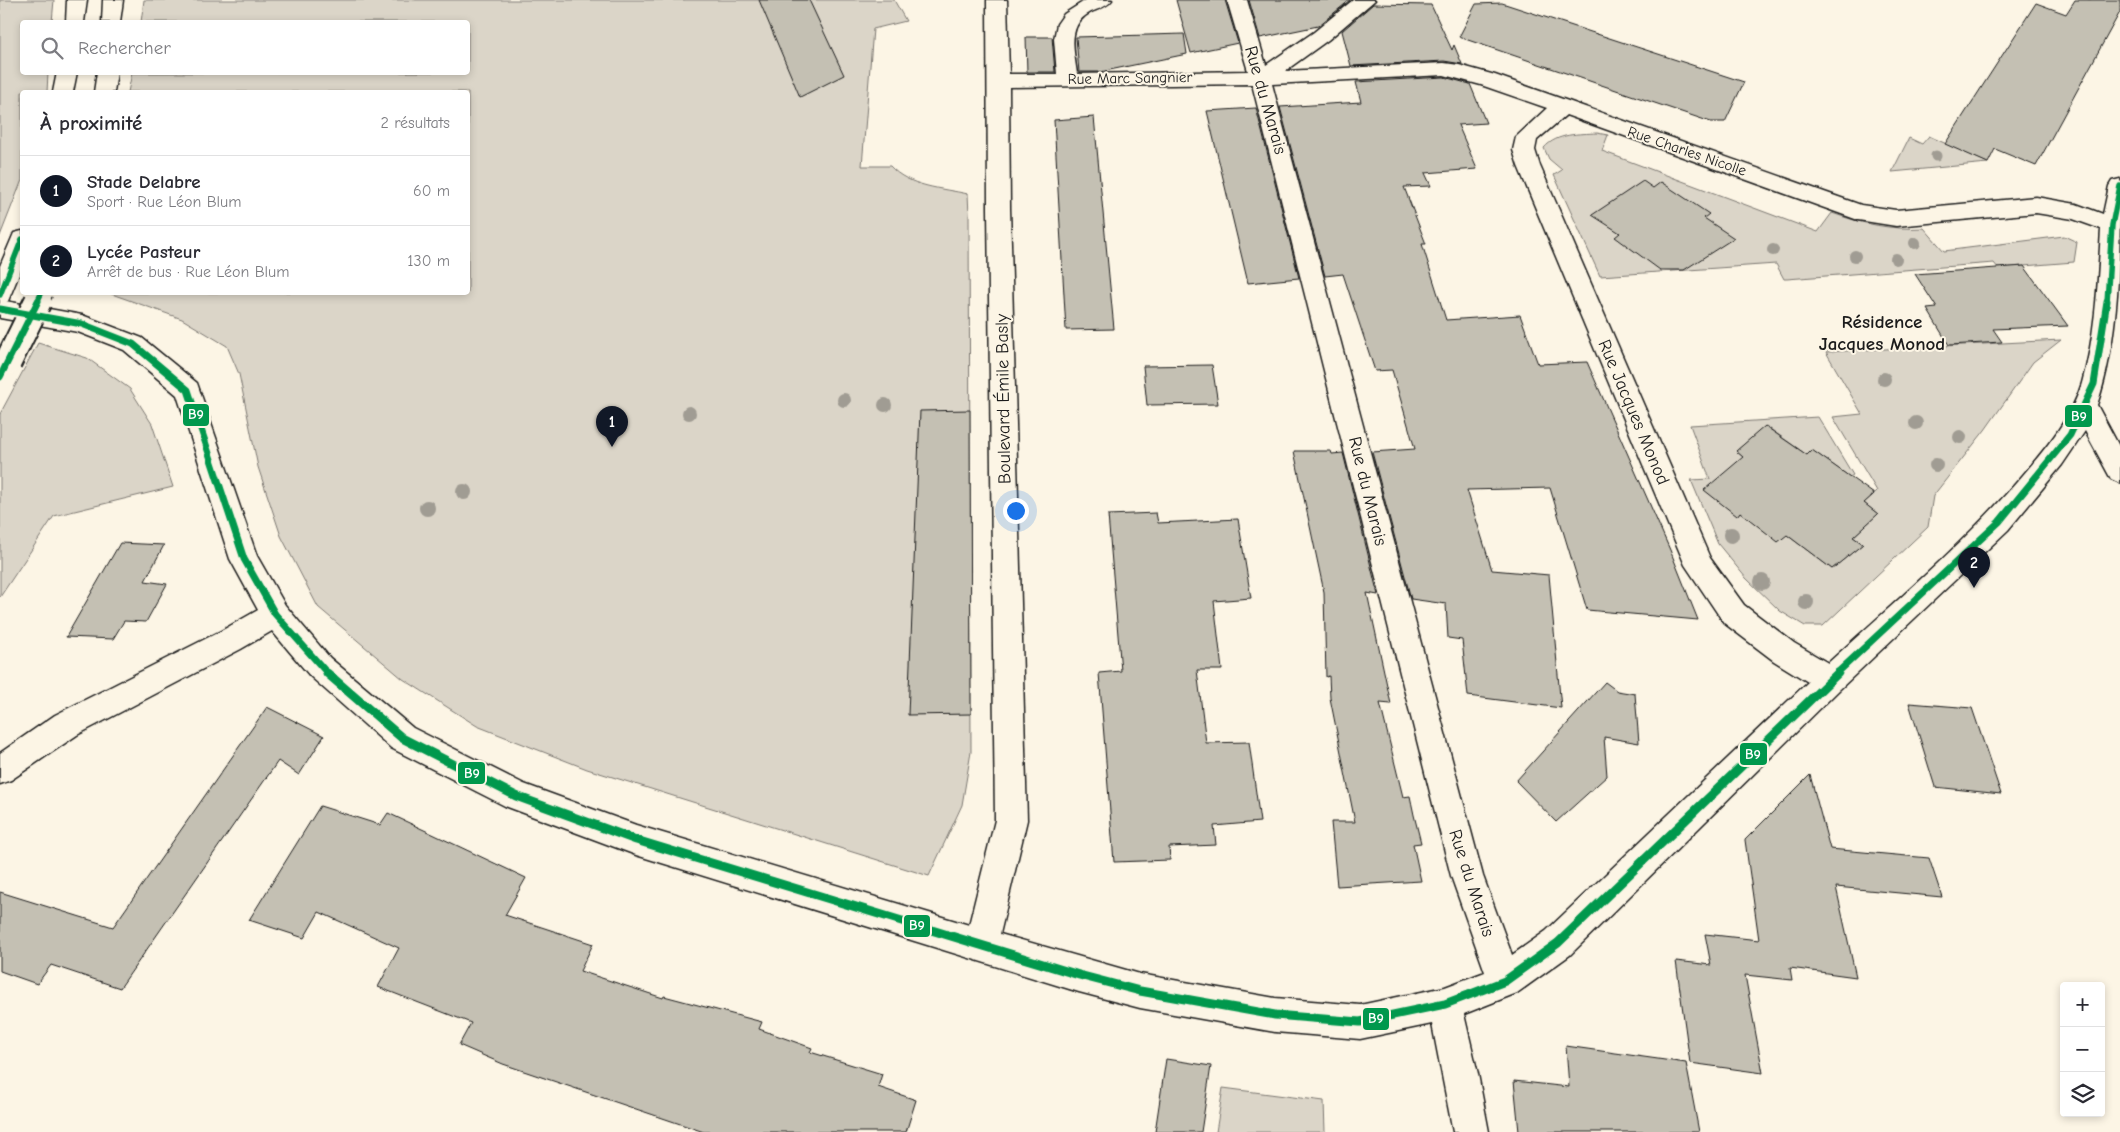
<!DOCTYPE html>
<html lang="fr">
<meta charset="utf-8">
<style>
:root{--surface:#fff;--page:#f7f7f7;--text:#2b2b33;--muted:#7c7c81;--line:#e1e1e2;--accent:#111827}
body{margin:0;font-family:"Comic Neue",sans-serif;background:var(--page);color:var(--text)}
.controls{position:absolute;right:15px;bottom:15px;display:grid;overflow:hidden;border-radius:5px;box-shadow:0 2px 8px #0003}
.controls button{width:45px;height:45px;display:grid;place-items:center;padding:0;border:0;border-bottom:1px solid var(--line);background:var(--surface);color:var(--text);font:25px sans-serif}
.you{position:absolute;left:1015px;top:510px;width:18px;height:18px;margin:-12px;border:4px solid #fff;border-radius:50%;background:#1a73e8;box-shadow:0 0 0 8px #1a73e833}
.badge{display:grid;place-items:center;width:32px;height:32px;border-radius:50%;background:var(--accent);color:#fff;font-size:16px;font-weight:700}
.pin{position:absolute;translate:-50% -41px;filter:drop-shadow(0 1px 2px #0008)}
.pin::after{content:'';position:absolute;top:26px;width:18px;height:15px;background:inherit;clip-path:polygon(0 0,100% 0,50% 100%)}
.list{margin:0;padding:0;list-style:none}
h2{display:flex;justify-content:space-between;align-items:center;height:65px;margin:0;padding:0 20px;font-size:21px}
h2 small{font-size:16px;font-weight:400;color:var(--muted)}
.list li{display:grid;grid-template-columns:32px 1fr auto;gap:15px;align-items:center;box-sizing:border-box;height:70px;padding:0 20px;border-top:1px solid var(--line)}
.list b{display:block;font-size:19px;white-space:nowrap}
.list p{margin:0;font-size:16px;white-space:nowrap;color:var(--muted)}
.list em{font-size:16px;font-style:normal;color:var(--muted)}
.icon{flex:none;width:28px;height:28px;fill:none;stroke:currentColor;stroke-width:2;stroke-linecap:round;stroke-linejoin:round}
.map{position:relative;flex:none;width:2120px;height:1132px;overflow:hidden}
.search{position:absolute;background:var(--surface);box-shadow:0 2px 8px #0003;left:20px;top:20px;width:450px;height:55px;display:flex;align-items:center;gap:12px;box-sizing:border-box;padding:0 18px;border-radius:5px;color:var(--muted);font-size:19px}
.panel{position:absolute;background:var(--surface);box-shadow:0 2px 8px #0003;left:20px;top:90px;width:450px;height:205px;border-radius:5px}
.map>svg:first-child{display:block}
.green{fill:#dbd5c8;stroke:#7c7872}
.building{fill:#c4c0b3;stroke:#1c1c1c}
.lines{fill:none;stroke-linecap:round;stroke-linejoin:round}
.minor-casing{stroke:#1c1c1c;stroke-width:3}
.major-casing{stroke:#1c1c1c;stroke-width:3}
.minor{fill:#fcf5e5;fill-rule:evenodd}
.major{fill:#fcf5e5;fill-rule:evenodd}
.major-bridge-far1-casing{stroke:#1c1c1c;stroke-width:24;stroke-linecap:butt}
.major-bridge-casing{stroke:#1c1c1c;stroke-width:30;stroke-linecap:butt}
.major-bridge-far1{stroke:#fcf5e5;stroke-width:21}
.major-bridge{stroke:#fcf5e5;stroke-width:26}
.bus-1-far2-casing{stroke:#fcf5e5;stroke-width:9}
.bus-1-far1-casing{stroke:#fcf5e5;stroke-width:11}
.bus-1-casing{stroke:#fcf5e5;stroke-width:12}
.bus-1-far2{stroke:#00984d;stroke-width:5.5}
.bus-1-far1{stroke:#00984d;stroke-width:7}
.bus-1{stroke:#00984d;stroke-width:9}
.tree{fill:#a09c93}
.labels{text-anchor:middle;stroke-width:4;stroke-linejoin:round;paint-order:stroke}
.far-street-label{font-size:15px;fill:#1c1c1c;stroke:#fcf5e5}
.street-label{font-size:18px;fill:#1c1c1c;stroke:#fcf5e5}
.neighbourhood-label{font-size:19px;font-weight:bold;fill:#1c1c1c;stroke:#fcf5e5}
.line-badge{stroke:#fcf5e5;stroke-width:2}
.badge-label{font-size:14px;text-anchor:middle;font-weight:bold;fill:#fff}
</style>
<div class="map">
<svg width="2120" height="1132" viewBox="0 0 2120 1132">
<rect width="100%" height="100%" fill="#fcf5e5"/>
<filter id="ink" filterUnits="userSpaceOnUse"><feTurbulence type="fractalNoise" baseFrequency=".02" numOctaves="2"/><feDisplacementMap in="SourceGraphic" scale="10" xChannelSelector="R" yChannelSelector="G"/><feConvolveMatrix kernelMatrix="1 2 1 2 8 2 1 2 1" color-interpolation-filters="sRGB"/></filter>
<g filter="url(#ink)">
<path class="green" d="M0,0H54L52,22H22V72L48,73L47,92H22V180L0,236Z
M144,0H894L906,21L873,29L862,166H890C909,187 941,188 968,194L969,215L971,752L962,805L929,876L587,769L477,726L403,679L318,607L281,536L258,467L239,374L227,346L182,319L109,293L468,292V92H128L132,73L468,72V22H141Z
M1597,133L1608,135L1602,151L1818,232L1832,213C1863,224 1891,230 1924,228L1944,251L2064,236L2077,242L2074,262L1998,268L1994,263L1787,279H1784L1776,264L1600,276L1554,175L1562,170L1549,159L1544,148C1557,133 1579,134 1597,133Z
M1929,136L1988,163L1892,172L1909,138L1922,144Z
M2061,340L2033,362L1985,430L1933,496L1928,527L1823,626H1805L1780,611L1746,578L1718,544L1691,480L1710,479L1690,425L1818,417L1853,475L1850,477L1812,450L1807,455L1766,426L1736,451L1743,457L1737,516L1740,512L1787,535L1832,569L1863,544L1853,537L1878,514L1864,503L1877,491L1833,417L1862,414L1826,352Z
M38,343L87,358L130,389L152,424L173,487L54,516L0,597V414Z
M1223,1088L1324,1101L1325,1132H1216Z"/>
<path class="building" d="M759,0H809L844,75L800,97Z
M1176,0H1225L1238,43L1191,53Z
M1249,0H1350L1318,26L1260,38Z
M2075,0H2120V12L2036,166L1995,149L1988,163L1945,144L2036,3L2066,14Z
M1502,3L1744,82L1725,122H1711L1459,37L1476,4Z
M1373,4L1431,5L1452,50L1454,45L1462,64L1444,61L1351,66L1342,31Z
M1184,34L1187,54L1100,72H1079L1076,37Z
M1026,37H1052L1055,72H1027Z
M1444,77L1470,84L1486,123L1458,125L1477,169L1425,173L1431,186L1404,187L1426,244H1422L1446,320L1520,315L1538,364L1587,362L1670,550L1698,620L1587,610L1550,488L1467,490L1492,570L1549,575L1561,708L1468,696L1462,640L1448,638L1446,604L1411,599L1372,452L1415,449L1392,370L1375,371L1343,274L1325,276L1280,107L1361,102L1356,82Z
M1256,108L1299,278L1248,283L1207,111Z
M1094,117L1114,329L1066,330L1054,120Z
M1643,181L1653,188L1661,182L1709,214L1704,218L1734,238L1684,270H1660L1615,237L1620,233L1592,215Z
M2024,266L2068,326L1993,329L2002,342L1949,345L1927,309L1937,308L1915,274Z
M1212,365L1218,404L1147,405L1143,366Z
M970,410L971,714L908,715L920,411Z
M1765,426L1807,455L1812,450L1874,494L1864,503L1878,514L1853,537L1863,544L1832,569L1787,535L1778,542L1740,512L1737,516L1704,490L1743,457L1736,451Z
M1294,451H1331L1332,454L1343,453L1378,595L1367,593L1391,704L1380,703L1403,797L1410,796L1414,815L1421,843L1413,844L1421,881L1337,886L1331,822H1355L1330,698L1329,676L1326,677L1324,592Z
M1156,513L1158,523L1238,519L1251,598L1214,601L1222,670H1197L1206,743L1249,742L1260,822L1214,826L1216,845L1169,847L1170,860L1114,862L1099,673L1121,671L1108,515Z
M120,543L164,545L145,581L167,584L146,622L124,621L113,639L66,637Z
M1605,682L1617,691L1635,694L1639,743L1604,737L1607,776L1556,822L1516,781Z
M1909,703L1972,708L2001,794L1935,787Z
M267,707L324,736L299,775L278,761L120,988L51,965L37,984L0,971V892L113,927Z
M1810,775L1830,849L1929,858L1942,897L1836,887L1856,977L1790,968L1792,980L1745,975L1763,1073L1690,1063L1676,961L1711,965L1705,934L1759,940L1745,840Z
M320,806L380,825L388,813L526,878L505,915L593,944L580,971L663,998L664,996L762,1022L759,1029L812,1048L810,1052L882,1074L878,1087L916,1100L906,1132H704L503,1064L459,1045L471,1023L378,987L399,948L319,912L304,938L249,920Z
M1566,1046L1686,1063L1699,1132H1519L1514,1081L1569,1087Z
M1166,1059L1211,1066L1201,1132H1155Z"/>
<g class="lines">
<defs>
<path id="minor" d="M987,0H1007L1009,74H1057L1054,39L1057,24L1064,14L1086,0H1112C1107,7 1098,9 1091,12C1066,25 1074,50 1077,74L1248,71L1227,0H1247L1266,65L1314,32L1353,0H1375L1328,40L1285,71L1444,63L1459,65L1495,75L1861,205L1896,210L2036,197L2076,204L2103,214L2109,186L2112,181L2120,179C2120,251 2120,338 2097,405L2120,448V483L2111,479L2085,431L2062,465L2008,530L1840,689L1570,955L1517,993L1464,1014L1478,1074L1489,1132H1453L1432,1024L1360,1039L1275,1032L1140,1008L1079,992L636,855L505,806L391,748L310,676L272,631L241,649L77,735L11,780L0,784V753L55,715L221,631L258,610L230,559L177,395L124,350L78,332L0,318V300L82,315L142,338L197,383L257,556L285,605L330,658L413,728L524,784L636,825L969,925L995,820L988,208ZM1444,75L1481,85L1547,108L1516,137L1513,150L1518,166L1685,565L1724,623L1774,661L1808,682L1546,931L1512,955L1483,876L1272,84ZM1252,84L1451,876L1485,972L1445,987L1360,1005L1275,998L1140,974L1000,934L1027,820L1010,208L1009,87ZM1566,115L1858,220L1896,226L2036,213L2073,219L2101,229C2098,280 2096,334 2082,383C2072,417 2046,448 2023,475C1964,544 1895,602 1828,663L1794,643L1744,605L1710,558L1540,166L1535,150L1537,140Z"/>
<path id="major" d="M67,0H87L84,22H66Z
M103,0H123L120,22H102Z
M57,72H77L73,92H53Z
M97,72H117L114,92H94Z
M22,231V267L8,301L0,304V266L14,233Z"/>
</defs>
<use href="#minor" class="minor-casing"/>
<use href="#major" class="major-casing"/>
<use href="#minor" class="minor"/>
<use href="#major" class="major"/>
<defs>
<path id="major-bridge-far1" d="M37,302L42,292"/>
<path id="major-bridge" d="M8,362L38,301"/>
</defs>
<use href="#major-bridge-far1" class="major-bridge-far1-casing"/>
<use href="#major-bridge" class="major-bridge-casing"/>
<use href="#major-bridge-far1" class="major-bridge-far1"/>
<use href="#major-bridge" class="major-bridge"/>
<defs>
<path id="bus-1-far2" d="M0,295L22,239
M37,302L42,292
M2107,302L2112,225L2120,186"/>
<path id="bus-1-far1" d="M0,309L82,324L133,344L188,390L244,559L275,614L328,674
M0,377L38,301
M1836,674L1999,522L2070,435L2094,384L2107,301"/>
<path id="bus-1" d="M327,673L402,738L516,796L636,840L1079,975L1140,991L1275,1015L1360,1022L1445,1004L1505,981L1558,943L1838,673"/>
</defs>
<use href="#bus-1-far2" class="bus-1-far2-casing"/>
<use href="#bus-1-far1" class="bus-1-far1-casing"/>
<use href="#bus-1" class="bus-1-casing"/>
<use href="#bus-1-far2" class="bus-1-far2"/>
<use href="#bus-1-far1" class="bus-1-far1"/>
<use href="#bus-1" class="bus-1"/>
</g>
<g class="tree">
<circle cx="1936" cy="156" r="5.5"/>
<circle cx="1915" cy="243" r="6"/>
<circle cx="1773" cy="250" r="6"/>
<circle cx="1855" cy="256" r="6"/>
<circle cx="1896" cy="259" r="6"/>
<circle cx="1884" cy="379" r="7"/>
<circle cx="844" cy="400" r="7"/>
<circle cx="885" cy="405" r="7"/>
<circle cx="689" cy="413" r="7"/>
<circle cx="1916" cy="423" r="7"/>
<circle cx="1960" cy="437" r="7"/>
<circle cx="1936" cy="465" r="7"/>
<circle cx="464" cy="492" r="8"/>
<circle cx="427" cy="508" r="8"/>
<circle cx="1731" cy="535" r="8"/>
<circle cx="1762" cy="582" r="8"/>
<circle cx="1806" cy="602" r="8"/>
</g>
</g>
<g class="labels">
<g class="far-street-label">
<text transform="translate(1130 78) rotate(-1)" y="5">Rue Marc Sangnier</text>
<text transform="translate(1687 151) rotate(19)" y="5">Rue Charles Nicolle</text>
</g>
<g class="street-label">
<text transform="translate(1266 100) rotate(74)" y="6">Rue du Marais</text>
<text transform="translate(1003 399) rotate(-91)" y="6">Boulevard Émile Basly</text>
<text transform="translate(1634 412) rotate(67)" y="6">Rue Jacques Monod</text>
<text transform="translate(1368 491) rotate(76)" y="6">Rue du Marais</text>
<text transform="translate(1472 883) rotate(72)" y="6">Rue du Marais</text>
</g>
<g class="neighbourhood-label">
<text x="1882" y="328">Résidence<tspan x="1882" dy="22">Jacques Monod</tspan></text>
</g>
</g>
<g class="line-badge">
<rect x="182" y="403" width="28" height="24" rx="5" fill="#00984d"/>
<rect x="2064" y="404" width="29" height="24" rx="5" fill="#00984d"/>
<rect x="1739" y="742" width="29" height="24" rx="5" fill="#00984d"/>
<rect x="457" y="761" width="29" height="24" rx="5" fill="#00984d"/>
<rect x="903" y="914" width="28" height="24" rx="5" fill="#00984d"/>
<rect x="1362" y="1007" width="28" height="24" rx="5" fill="#00984d"/>
</g>
<g class="badge-label">
<text x="196" y="419">B9</text>
<text x="2079" y="421">B9</text>
<text x="1753" y="759">B9</text>
<text x="472" y="778">B9</text>
<text x="917" y="930">B9</text>
<text x="1376" y="1023">B9</text>
</g>
</svg>
<div class="controls">
<button>+</button>
<button>−</button>
<button><svg class="icon" aria-label="layers" viewBox="0 0 24 24"><path d="M12 4l9 5-9 5-9-5zM3 14l9 5 9-5"/></svg></button>
</div>
<div class="you"></div>
<div class="pin badge" style="left:612px;top:447px">1</div>
<div class="pin badge" style="left:1974px;top:588px">2</div>
<div class="search"><svg class="icon" aria-label="search" viewBox="0 0 24 24"><circle cx="10" cy="10" r="6"/><path d="M15 15l6 6"/></svg>Rechercher</div>
<section class="panel">
<h2>À proximité<small>2 résultats</small></h2>
<ul class="list">
<li><span class="badge">1</span><div><b>Stade Delabre</b><p>Sport · Rue Léon Blum</p></div><em>60 m</em></li>
<li><span class="badge">2</span><div><b>Lycée Pasteur</b><p>Arrêt de bus · Rue Léon Blum</p></div><em>130 m</em></li>
</ul>
</section>
</div>
